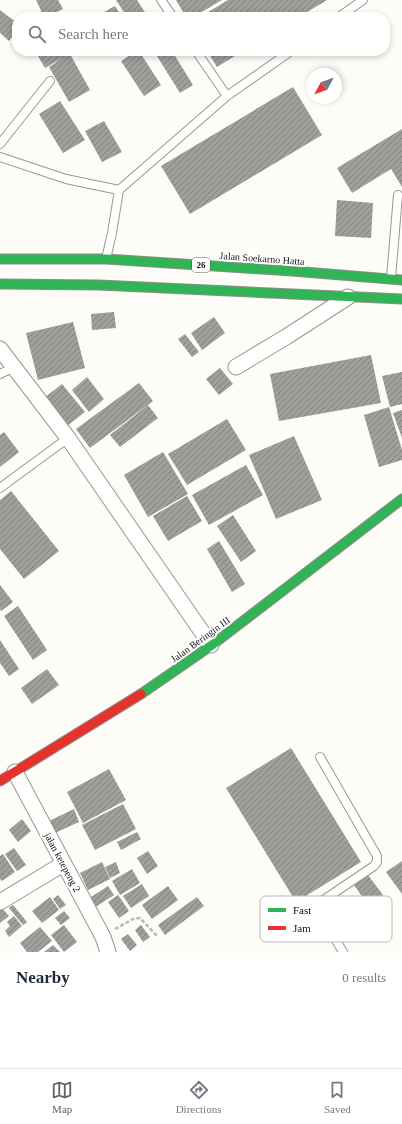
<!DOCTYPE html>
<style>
:root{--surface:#fff;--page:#f2f2f3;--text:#1f2937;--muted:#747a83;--line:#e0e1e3;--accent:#646362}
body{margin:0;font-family:Georgia,serif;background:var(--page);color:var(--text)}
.compass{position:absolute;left:306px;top:68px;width:36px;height:36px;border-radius:50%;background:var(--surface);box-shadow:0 2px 6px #0003;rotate:229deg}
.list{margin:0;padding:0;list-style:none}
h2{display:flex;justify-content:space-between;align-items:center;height:52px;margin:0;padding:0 16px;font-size:17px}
h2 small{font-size:13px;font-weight:400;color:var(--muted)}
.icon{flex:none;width:22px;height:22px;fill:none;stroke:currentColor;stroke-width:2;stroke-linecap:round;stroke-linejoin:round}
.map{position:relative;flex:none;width:402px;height:952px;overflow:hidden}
.search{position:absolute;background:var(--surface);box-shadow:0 2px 6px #0003;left:12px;right:12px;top:12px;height:44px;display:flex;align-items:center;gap:10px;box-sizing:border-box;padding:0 14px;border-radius:16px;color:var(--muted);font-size:15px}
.sheet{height:116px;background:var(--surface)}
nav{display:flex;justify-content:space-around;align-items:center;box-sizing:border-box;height:56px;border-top:1px solid var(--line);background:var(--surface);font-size:11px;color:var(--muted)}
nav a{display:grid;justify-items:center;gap:2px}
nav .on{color:var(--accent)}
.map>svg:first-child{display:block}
.building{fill:url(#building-hatch)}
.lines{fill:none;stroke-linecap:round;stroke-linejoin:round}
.lane-casing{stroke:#979795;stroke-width:10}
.street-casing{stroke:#979795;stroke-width:17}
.fast-casing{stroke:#8e8d8b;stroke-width:11}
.jam-casing{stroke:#8e8d8b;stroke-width:11}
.path{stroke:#b9b9b8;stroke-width:2.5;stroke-dasharray:4 2;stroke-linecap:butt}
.lane{stroke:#fffffe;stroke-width:8}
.street{stroke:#fffffe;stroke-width:15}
.fast{stroke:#30b455;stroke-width:9}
.jam{stroke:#e5322d;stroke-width:9}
.labels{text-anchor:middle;stroke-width:4;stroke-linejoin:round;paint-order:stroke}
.shield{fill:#fff;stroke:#585858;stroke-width:1}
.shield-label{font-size:9px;font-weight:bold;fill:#111}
.street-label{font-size:10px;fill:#111;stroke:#fff}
.key{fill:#fff;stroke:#b8b8b8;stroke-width:1}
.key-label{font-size:11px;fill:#111}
</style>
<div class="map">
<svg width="402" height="952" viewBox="0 0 402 952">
<defs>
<pattern id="building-hatch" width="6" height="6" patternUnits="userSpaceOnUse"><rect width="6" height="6" fill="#a19f9c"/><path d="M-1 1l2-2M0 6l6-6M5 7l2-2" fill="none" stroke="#82807e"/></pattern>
</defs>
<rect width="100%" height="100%" fill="#fdfcf7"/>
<path class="building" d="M36,0H58L63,9L47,17H44Z
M116,0H137L148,17H127Z
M176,0H222L193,17H186Z
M228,0H327L299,17H200Z
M115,6L122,17H95Z
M0,10L17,23V30L9,41L0,33Z
M35,51H76L70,54L90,90L69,102L49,67L64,57L45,68Z
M136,51H139L161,85L144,96L121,61Z
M158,51H172L193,85L180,93L155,53Z
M207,51H243L217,67Z
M293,87L322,135L190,214L161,166Z
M60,101L85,140L63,153L39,114Z
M104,121L122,152L102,162L85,131Z
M402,129V187L391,169L352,193L337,168Z
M337,200L373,203L371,238L335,236Z
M114,312L116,328L92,330L91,314Z
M214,317L225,333L202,350L191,333Z
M73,322L85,368L38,380L26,333Z
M185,334L199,352L192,357L178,339Z
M371,355L381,403L279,421L270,374Z
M220,368L233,384L219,395L206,379Z
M402,372V404L390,407L382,376Z
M87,377L104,399L89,412L72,390Z
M139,383L153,401L90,448L76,429Z
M62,384L85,412L67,426L44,398Z
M148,405L158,418L120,447L110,435Z
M389,407L402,450V460L379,467L364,415Z
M402,410V438L393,413Z
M227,419L246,450L187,485L168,454Z
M4,432L19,452L0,467V435Z
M294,436L322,500L276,519L249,455Z
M163,452L188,494L148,517L124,475Z
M246,465L263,495L209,525L192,495Z
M11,491L59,551L24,579L0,549V500Z
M187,496L202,521L168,541L153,516Z
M233,515L256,551L241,562L217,526Z
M219,541L245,584L232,592L207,549Z
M0,585L13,602L1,611L0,609Z
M18,606L47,650L33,660L4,616Z
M0,640L19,669L9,676L0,663Z
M47,669L59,685L32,704L21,688Z
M291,748L361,862L296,902L226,788Z
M109,769L126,800L83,823L67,792Z
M123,804L136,829L95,850L82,825Z
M74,809L79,822L55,833L49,821Z
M22,819L31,831L18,842L9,830Z
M137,832L141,839L121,850L117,842Z
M14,848L26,865L17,871L5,854Z
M148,851L158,866L147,874L137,858Z
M3,854L15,872L2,881L0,879V856Z
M402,861V894L386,872Z
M102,862L110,879L88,890L80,873Z
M116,862L120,873L110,878L105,867Z
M132,869L140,883L120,895L112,881Z
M368,875L383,895L368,905L354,885Z
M142,884L149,896L131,908L123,896Z
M108,886L114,895L94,908L88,899Z
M168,886L178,900L152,919L142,905Z
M58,895L66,905L60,909L53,899Z
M118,895L129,911L119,918L108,902Z
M50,897L59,910L42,923L32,911Z
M197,897L204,906L165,935L158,925Z
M13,905L27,922L23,925L9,908Z
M1,907L9,916L0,923V908Z
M64,911L70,918L61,925L55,918Z
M14,916L22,926L9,937L5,931L10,926L7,922Z
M64,925L77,942L64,952L51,935Z
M141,925L150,937L143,942L135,930Z
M40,927L52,941L38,952H27L20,943Z
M128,934L137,945L130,951L121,939Z
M53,945L60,952H44Z"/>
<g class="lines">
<defs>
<path id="lane" d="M161,0L173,17
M339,17L363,0
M227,96L291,51
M0,144L50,81
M0,157L66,179L119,190L112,233L106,259
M119,190L227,96L196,51
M391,278L398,195
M0,374L14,367
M0,488L68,438
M320,757L377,856V862L374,866L322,901L318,907L319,912L343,952"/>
<path id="street" d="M0,349L68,438L211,645
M236,367L286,337L348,297
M15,772L103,937L108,952
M0,902L63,864"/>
<path id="fast" d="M0,259H106L292,271L402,280
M0,284L99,285L402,299
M141,694L212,645L402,499"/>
<path id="jam" d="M0,781L141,694"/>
</defs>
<use href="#lane" class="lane-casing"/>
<use href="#street" class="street-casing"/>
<use href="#fast" class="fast-casing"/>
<use href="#jam" class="jam-casing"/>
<path class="path" d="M115,929L133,919L140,918L158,937"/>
<use href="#lane" class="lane"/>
<use href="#street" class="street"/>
<use href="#fast" class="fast"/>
<use href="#jam" class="jam"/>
</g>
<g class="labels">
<rect class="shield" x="192" y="258" width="18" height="14" rx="3"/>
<g class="shield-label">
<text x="201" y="268">26</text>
</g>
<g class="street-label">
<text transform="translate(262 258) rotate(4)" y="4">Jalan Soekarno Hatta</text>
<text transform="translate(200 639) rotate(-36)" y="4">Jalan Beringin III</text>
<text transform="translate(63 862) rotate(62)" y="4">jalan ketepeng 2</text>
</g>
</g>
<rect x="260" y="896" width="132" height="46" rx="6" class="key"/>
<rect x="268" y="908" width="18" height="4" fill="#30b455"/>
<rect x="268" y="926" width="18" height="4" fill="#e5322d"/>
<g class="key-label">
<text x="293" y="914">Fast</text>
<text x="293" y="932">Jam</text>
</g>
</svg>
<svg class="compass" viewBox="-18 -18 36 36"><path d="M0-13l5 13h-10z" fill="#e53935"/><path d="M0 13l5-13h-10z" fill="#747a83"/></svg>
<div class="search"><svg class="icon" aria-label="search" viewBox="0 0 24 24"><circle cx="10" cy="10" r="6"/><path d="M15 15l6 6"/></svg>Search here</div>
</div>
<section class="sheet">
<h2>Nearby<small>0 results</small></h2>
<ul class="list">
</ul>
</section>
<nav>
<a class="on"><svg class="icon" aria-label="map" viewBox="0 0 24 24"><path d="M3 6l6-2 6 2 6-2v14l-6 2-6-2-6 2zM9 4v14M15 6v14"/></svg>Map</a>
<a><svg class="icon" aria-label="directions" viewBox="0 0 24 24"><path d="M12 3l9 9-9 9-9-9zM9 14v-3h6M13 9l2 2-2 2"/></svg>Directions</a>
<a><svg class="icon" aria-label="saved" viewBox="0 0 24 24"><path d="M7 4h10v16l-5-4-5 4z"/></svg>Saved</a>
</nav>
